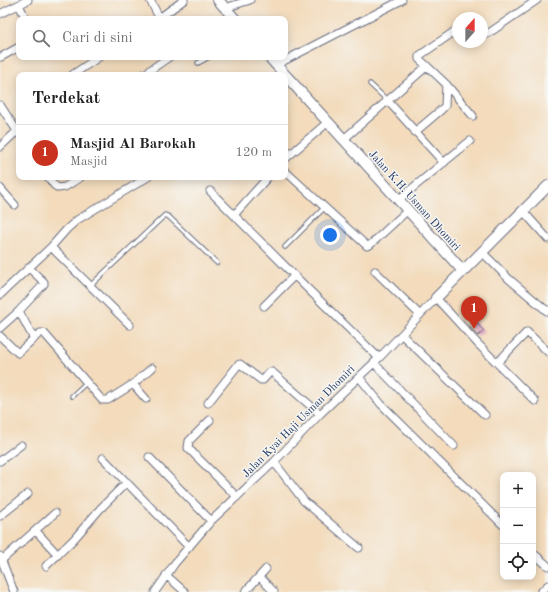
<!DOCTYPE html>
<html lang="id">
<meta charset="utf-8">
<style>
:root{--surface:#fff;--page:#f2f2f2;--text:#222;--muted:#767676;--line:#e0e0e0;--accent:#c8321e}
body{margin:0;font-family:"Old Standard TT",serif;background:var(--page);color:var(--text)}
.controls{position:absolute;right:12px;bottom:12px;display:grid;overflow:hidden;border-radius:8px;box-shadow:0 2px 10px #0003}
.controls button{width:36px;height:36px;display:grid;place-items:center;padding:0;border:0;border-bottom:1px solid var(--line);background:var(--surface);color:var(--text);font:20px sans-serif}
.compass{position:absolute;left:452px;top:12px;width:36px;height:36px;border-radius:50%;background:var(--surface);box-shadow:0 2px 10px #0003;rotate:21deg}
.you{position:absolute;left:330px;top:235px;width:14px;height:14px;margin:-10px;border:3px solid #fff;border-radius:50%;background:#1a73e8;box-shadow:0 0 0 6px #1a73e833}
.badge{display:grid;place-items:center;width:26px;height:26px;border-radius:50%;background:var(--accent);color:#fff;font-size:13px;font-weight:700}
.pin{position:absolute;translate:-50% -33px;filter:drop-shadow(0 1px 2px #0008)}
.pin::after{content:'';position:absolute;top:21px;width:14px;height:12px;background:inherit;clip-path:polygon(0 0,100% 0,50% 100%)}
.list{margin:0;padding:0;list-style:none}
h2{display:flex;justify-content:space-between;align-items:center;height:52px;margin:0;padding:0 16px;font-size:17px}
h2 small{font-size:13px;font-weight:400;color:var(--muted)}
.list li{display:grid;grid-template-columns:26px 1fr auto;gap:12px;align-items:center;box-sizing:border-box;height:56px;padding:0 16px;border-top:1px solid var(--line)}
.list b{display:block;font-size:15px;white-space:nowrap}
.list p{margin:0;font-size:13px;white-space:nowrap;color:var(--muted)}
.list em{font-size:13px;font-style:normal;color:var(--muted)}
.icon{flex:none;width:22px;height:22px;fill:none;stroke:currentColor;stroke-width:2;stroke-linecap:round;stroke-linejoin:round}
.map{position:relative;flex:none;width:548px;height:592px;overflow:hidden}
.search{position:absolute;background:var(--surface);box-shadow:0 2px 10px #0003;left:16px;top:16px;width:272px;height:44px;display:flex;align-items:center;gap:10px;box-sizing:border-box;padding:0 14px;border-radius:8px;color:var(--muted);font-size:15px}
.panel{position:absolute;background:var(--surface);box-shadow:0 2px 10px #0003;left:16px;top:72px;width:272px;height:108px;border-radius:8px}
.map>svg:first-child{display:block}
.building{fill:#dea4c1}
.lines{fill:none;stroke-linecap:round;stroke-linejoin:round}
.lane-casing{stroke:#676b7f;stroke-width:5.5}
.street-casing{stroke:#676b7f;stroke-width:9}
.secondary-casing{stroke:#676b7f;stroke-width:12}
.lane{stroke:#fff;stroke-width:3.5}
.street{stroke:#fff;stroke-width:7}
.secondary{stroke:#fff;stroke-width:10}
.labels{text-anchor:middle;stroke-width:3;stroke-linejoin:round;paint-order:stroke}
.street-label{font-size:11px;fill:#1b2f5e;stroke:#f6f6f2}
</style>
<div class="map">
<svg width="548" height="592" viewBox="0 0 548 592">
<rect width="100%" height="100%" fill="#f6f6f2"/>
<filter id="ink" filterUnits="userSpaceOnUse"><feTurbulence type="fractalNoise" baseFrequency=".025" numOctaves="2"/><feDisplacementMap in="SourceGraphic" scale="8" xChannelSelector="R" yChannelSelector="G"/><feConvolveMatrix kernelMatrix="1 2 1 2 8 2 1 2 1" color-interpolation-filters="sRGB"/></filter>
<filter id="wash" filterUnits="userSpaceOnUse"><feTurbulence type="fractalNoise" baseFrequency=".012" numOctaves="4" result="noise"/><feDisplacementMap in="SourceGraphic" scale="16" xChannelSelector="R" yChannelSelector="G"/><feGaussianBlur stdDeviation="0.9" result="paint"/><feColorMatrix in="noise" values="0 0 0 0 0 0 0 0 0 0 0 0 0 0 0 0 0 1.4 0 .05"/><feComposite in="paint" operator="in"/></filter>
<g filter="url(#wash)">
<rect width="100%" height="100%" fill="#f3dbbc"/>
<g id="blocks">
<path class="building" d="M474,320L484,331L478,336L468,325Z"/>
</g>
</g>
<g filter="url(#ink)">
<use href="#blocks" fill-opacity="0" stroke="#676b7f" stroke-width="1"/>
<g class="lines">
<defs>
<path id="lane" d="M198,63L209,57
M370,84L387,100
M285,247L324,208
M90,286L165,215L169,217L217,263
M72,396L87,382"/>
<path id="street" d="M150,0L160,19
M19,5L26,19
M225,8L250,0
M0,14L28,0
M158,19L184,0
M482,33L485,35L489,33L537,0
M1,57L19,47
M276,65L402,0
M427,66L419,59V56L458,29
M72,75L99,57
M143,75L169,57
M387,100L444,163
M0,105L19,134
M415,132L441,110L445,106L446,84
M344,139L427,66L446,84L473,116
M0,147L17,131
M285,159L328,122
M285,171L367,246L370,245L408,210
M48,177L54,185L58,188L65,187L81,177
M0,188L15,205
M210,191L308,289L379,358
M398,200L470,141
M523,211L548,239
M234,215L268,177
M51,247L130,325
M482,252L509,279L547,311L548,310
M375,271L420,315
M0,295L51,247L67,229L77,220L148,177
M264,306L294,276
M19,311L34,339
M0,328L19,311L44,284V282L29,268
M402,335L485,415
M0,336L18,353L40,333H44L102,400H108L133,384L152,368
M374,363L454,446
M497,363L527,332L548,352
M359,377L381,404L503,525
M133,384L146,399
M208,403L238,365L240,364L261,380H263L270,372H272L320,414
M210,420L189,441L188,448L237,497
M149,457L211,521
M103,458L189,547
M0,461L21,445
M274,462L304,501L359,548
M0,516L28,494
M36,531L58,555
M533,553L548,566
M0,556L14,592
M2,560L55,513
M46,566L74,539L100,509L127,482
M166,575L185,592
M260,577L274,592
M155,592L175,563L211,521L274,462L320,414L379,358L436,298L478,344L535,401
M245,592L266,569
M541,592L548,585"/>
<path id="secondary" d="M218,0L235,19
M269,57L463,271
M436,298L548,186"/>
</defs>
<use href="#lane" class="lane-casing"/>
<use href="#street" class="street-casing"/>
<use href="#secondary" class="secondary-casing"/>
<use href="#lane" class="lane"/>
<use href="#street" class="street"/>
<use href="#secondary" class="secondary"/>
</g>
</g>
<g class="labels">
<g class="street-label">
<text transform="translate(415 200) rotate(48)" y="4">Jalan K.H. Usman Dhomiri</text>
<text transform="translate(298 421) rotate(-45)" y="4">Jalan Kyai Haji Usman Dhomiri</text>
</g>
</g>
</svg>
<div class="controls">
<button>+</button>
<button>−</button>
<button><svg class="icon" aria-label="locate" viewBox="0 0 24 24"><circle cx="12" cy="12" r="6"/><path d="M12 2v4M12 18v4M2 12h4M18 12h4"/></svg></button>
</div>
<svg class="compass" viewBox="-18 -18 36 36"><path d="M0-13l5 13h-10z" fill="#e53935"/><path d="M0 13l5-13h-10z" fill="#767676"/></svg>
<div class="you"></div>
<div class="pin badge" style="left:474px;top:329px">1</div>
<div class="search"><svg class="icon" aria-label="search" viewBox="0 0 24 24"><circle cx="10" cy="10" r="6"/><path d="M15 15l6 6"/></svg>Cari di sini</div>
<section class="panel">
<h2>Terdekat<small></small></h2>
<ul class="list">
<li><span class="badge">1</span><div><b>Masjid Al Barokah</b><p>Masjid</p></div><em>120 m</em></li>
</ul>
</section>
</div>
